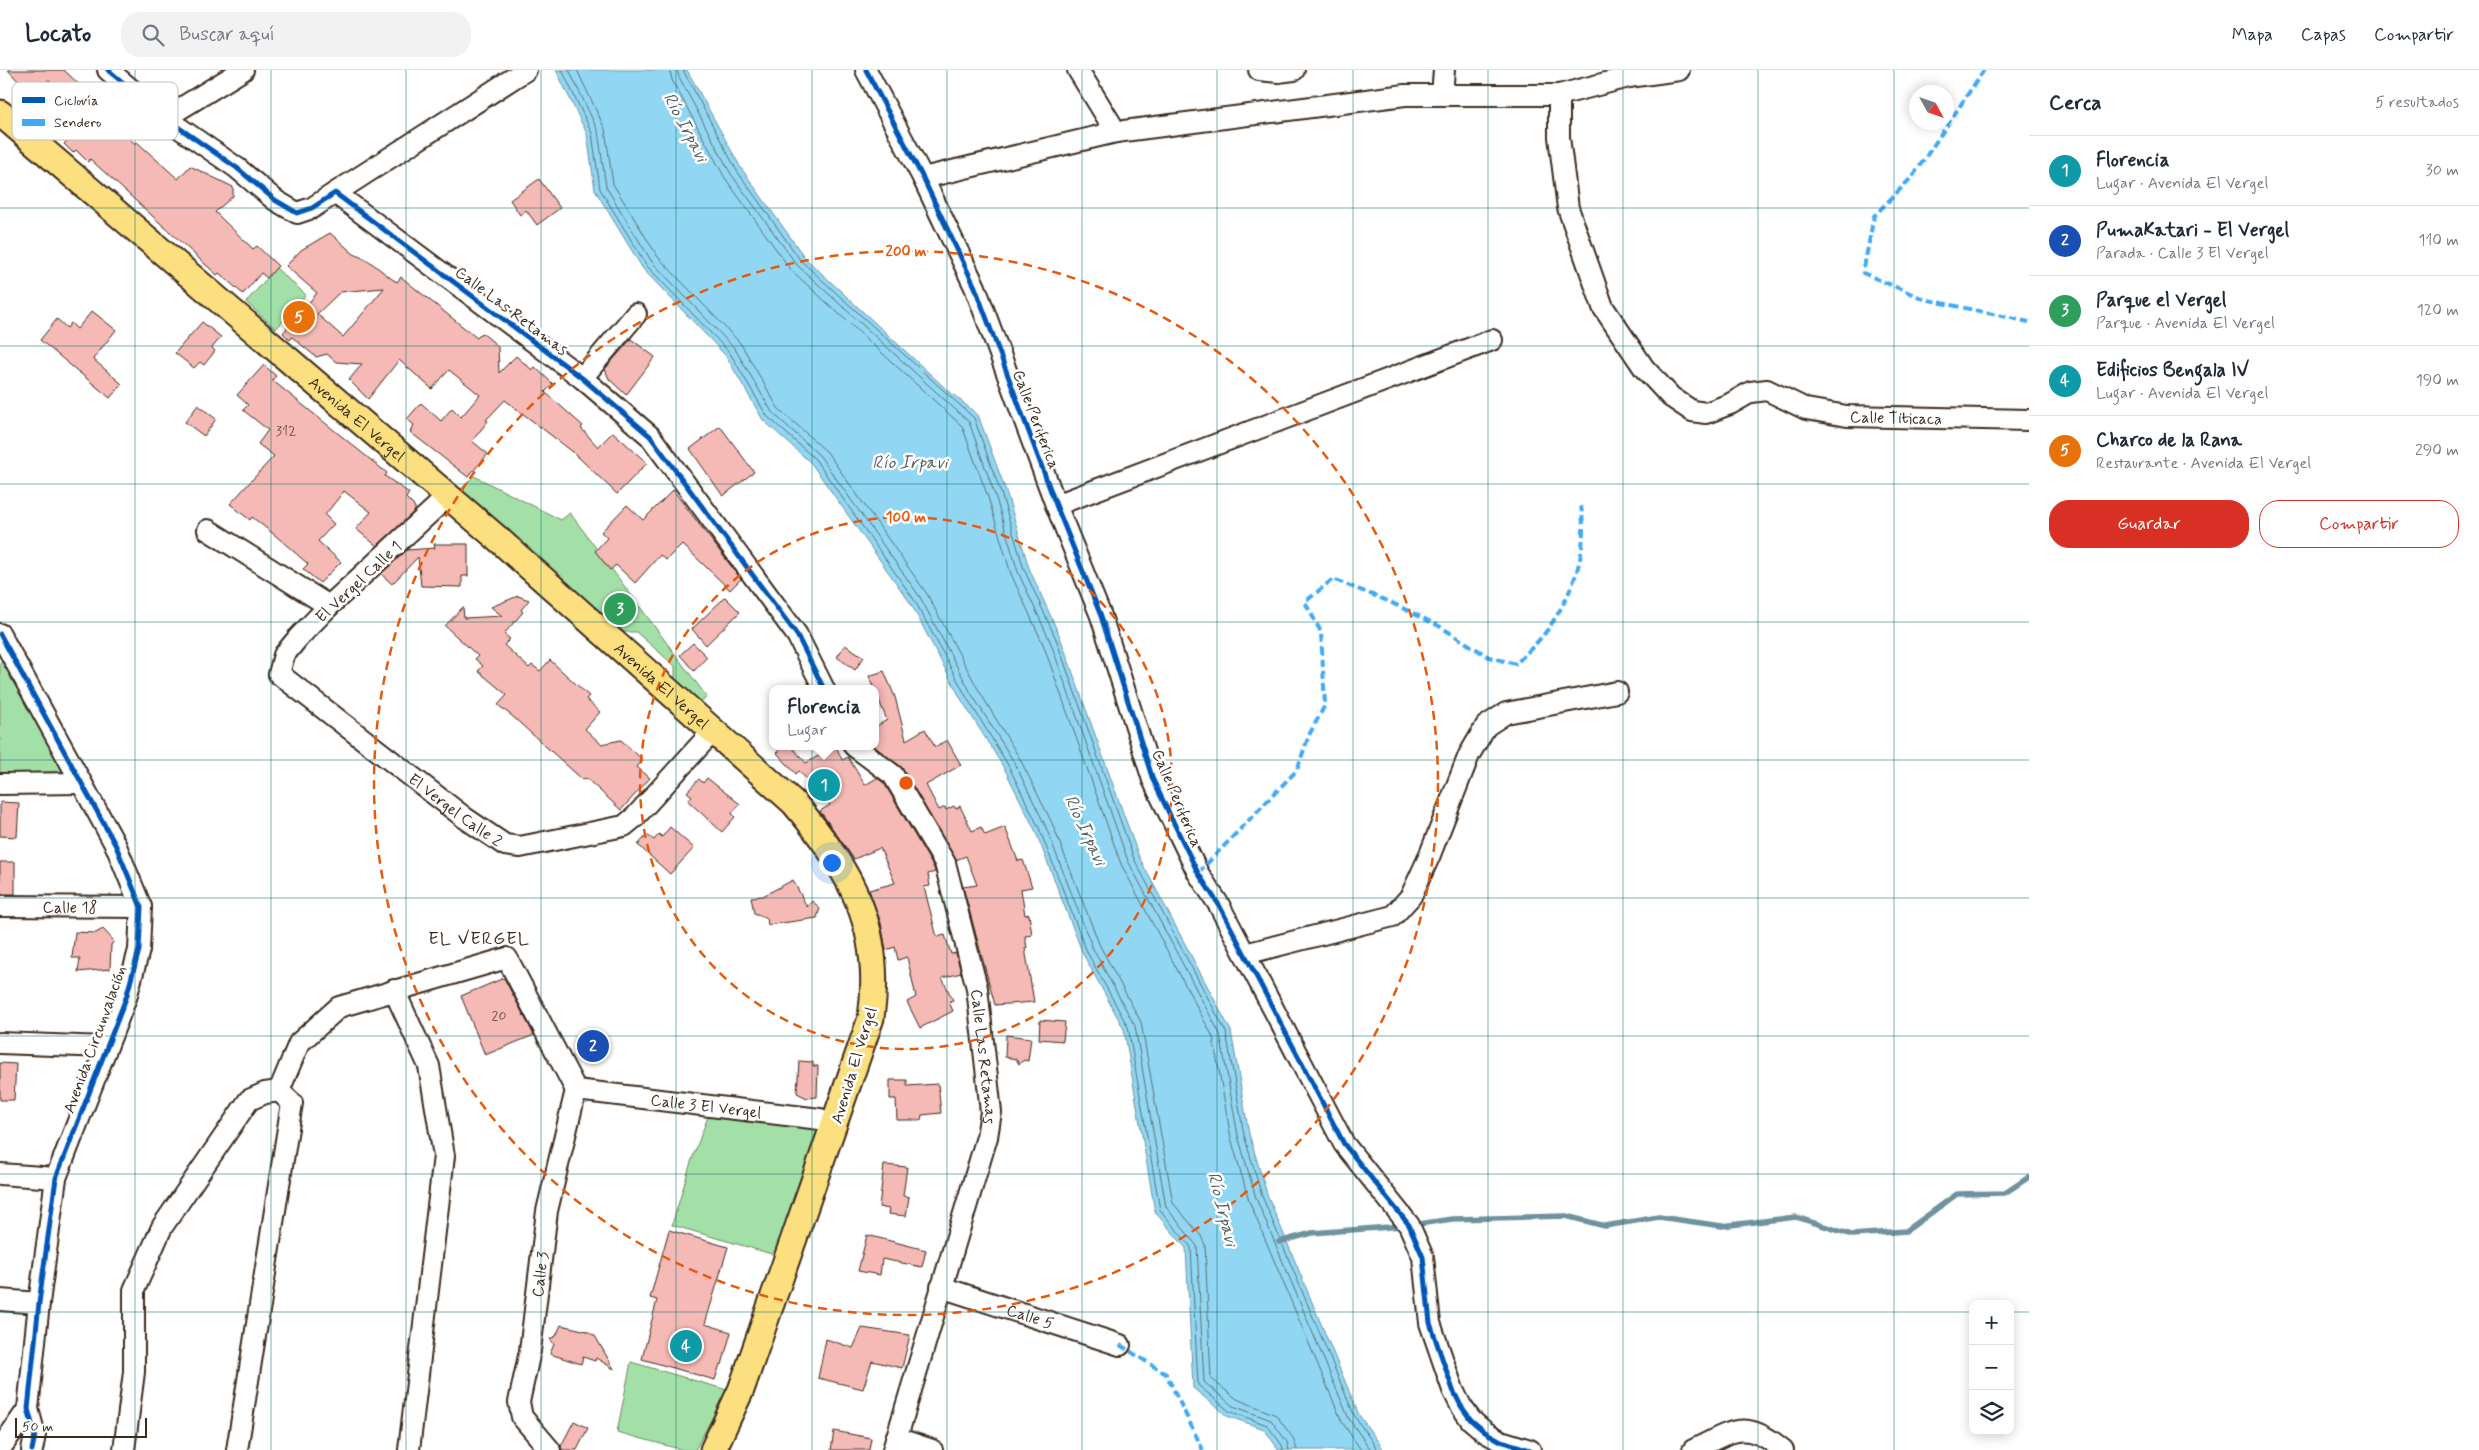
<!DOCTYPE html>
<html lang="es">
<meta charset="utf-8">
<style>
:root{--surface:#fff;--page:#f2f2f3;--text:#1f2937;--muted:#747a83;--line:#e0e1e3;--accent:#d93025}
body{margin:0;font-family:Mynerve,sans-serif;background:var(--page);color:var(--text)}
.controls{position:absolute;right:15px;bottom:15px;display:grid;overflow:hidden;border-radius:10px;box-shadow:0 2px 12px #0003}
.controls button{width:45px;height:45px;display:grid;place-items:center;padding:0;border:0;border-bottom:1px solid var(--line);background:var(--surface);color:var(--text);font:25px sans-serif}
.compass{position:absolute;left:1909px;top:15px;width:45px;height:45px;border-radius:50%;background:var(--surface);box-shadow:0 2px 12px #0003;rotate:130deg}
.scale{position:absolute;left:15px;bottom:12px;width:132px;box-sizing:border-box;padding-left:5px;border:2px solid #3b2a1e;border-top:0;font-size:14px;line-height:18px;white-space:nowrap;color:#3b2a1e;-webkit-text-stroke:4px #fff;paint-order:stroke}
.you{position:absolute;left:831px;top:792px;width:18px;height:18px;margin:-12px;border:4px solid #fff;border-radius:50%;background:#1a73e8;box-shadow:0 0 0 8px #1a73e833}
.badge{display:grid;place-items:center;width:32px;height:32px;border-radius:50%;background:var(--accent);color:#fff;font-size:16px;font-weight:700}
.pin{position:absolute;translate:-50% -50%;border:2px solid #fff;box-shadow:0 1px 5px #0006}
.popup{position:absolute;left:769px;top:615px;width:110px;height:65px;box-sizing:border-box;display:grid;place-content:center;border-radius:10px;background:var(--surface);filter:drop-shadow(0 1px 4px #0005);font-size:16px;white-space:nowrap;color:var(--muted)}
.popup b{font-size:19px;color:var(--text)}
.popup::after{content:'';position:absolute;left:50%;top:100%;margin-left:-10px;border:10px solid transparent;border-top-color:var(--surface)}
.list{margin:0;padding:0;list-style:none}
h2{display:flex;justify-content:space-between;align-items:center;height:65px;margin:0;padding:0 20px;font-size:21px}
h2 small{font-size:16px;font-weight:400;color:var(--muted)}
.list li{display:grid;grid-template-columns:32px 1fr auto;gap:15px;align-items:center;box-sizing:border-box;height:70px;padding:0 20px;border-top:1px solid var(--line)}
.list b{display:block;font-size:19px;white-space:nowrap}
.list p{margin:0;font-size:16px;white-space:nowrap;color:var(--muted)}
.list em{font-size:16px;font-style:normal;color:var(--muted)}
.actions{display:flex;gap:10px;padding:15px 20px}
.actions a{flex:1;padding:11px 0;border:1px solid var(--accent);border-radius:20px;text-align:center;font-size:18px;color:var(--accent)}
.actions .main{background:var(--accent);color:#fff}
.icon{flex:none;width:28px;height:28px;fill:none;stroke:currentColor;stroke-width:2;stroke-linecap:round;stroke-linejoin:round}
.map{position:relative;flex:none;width:2029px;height:1380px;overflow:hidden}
header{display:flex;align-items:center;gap:30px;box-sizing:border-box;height:70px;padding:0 25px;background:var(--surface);border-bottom:1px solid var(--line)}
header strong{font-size:24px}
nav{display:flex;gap:28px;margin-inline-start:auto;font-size:18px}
.search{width:350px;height:45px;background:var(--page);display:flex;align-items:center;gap:12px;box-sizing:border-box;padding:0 18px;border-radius:20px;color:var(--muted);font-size:19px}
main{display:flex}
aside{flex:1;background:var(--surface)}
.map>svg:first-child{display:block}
.green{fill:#a3e0a7;stroke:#6f8562}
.water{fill:#91d7f3;stroke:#6f929e}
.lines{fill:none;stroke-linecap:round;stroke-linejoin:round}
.shore{stroke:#5d6f73;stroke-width:1}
.stream{stroke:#6f929e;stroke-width:5.5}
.building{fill:#f5b9b6;stroke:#3b2a1e;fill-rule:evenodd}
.minor-casing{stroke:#3b2a1e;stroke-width:24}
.major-casing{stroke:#3b2a1e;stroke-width:29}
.minor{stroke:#fff;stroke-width:20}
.major{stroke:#fce080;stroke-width:25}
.quiet{stroke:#3fa9f5;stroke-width:4;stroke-dasharray:8 4;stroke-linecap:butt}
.cycleway-casing{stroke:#fff;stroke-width:8}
.cycleway{stroke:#0057b8;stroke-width:5}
.grid{fill:none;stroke:#0f766e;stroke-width:1;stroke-opacity:0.55}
.ring{fill:none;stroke:#e8590c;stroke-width:2.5;stroke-dasharray:9 6}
.labels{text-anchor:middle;stroke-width:5;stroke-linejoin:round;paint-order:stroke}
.number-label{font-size:14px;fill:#6a4e44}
.street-label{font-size:16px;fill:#3b2a1e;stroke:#fff}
.water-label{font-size:18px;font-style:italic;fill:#555e5e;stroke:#fff}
.neighbourhood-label{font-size:18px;letter-spacing:1px;fill:#3b2a1e;stroke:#fff}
.key{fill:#fff;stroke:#c4bfbc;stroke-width:1}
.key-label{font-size:14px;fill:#3b2a1e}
.centre{fill:#e8590c;stroke:#fff;stroke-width:2.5}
.ring-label{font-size:15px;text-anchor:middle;font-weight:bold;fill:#e8590c;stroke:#fff;stroke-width:5;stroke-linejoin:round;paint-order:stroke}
</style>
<header>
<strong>Locato</strong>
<div class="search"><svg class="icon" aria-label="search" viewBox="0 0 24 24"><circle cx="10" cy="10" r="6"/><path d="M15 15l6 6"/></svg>Buscar aquí</div>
<nav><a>Mapa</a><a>Capas</a><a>Compartir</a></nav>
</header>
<main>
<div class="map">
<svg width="2029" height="1380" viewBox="0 0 2029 1380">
<rect width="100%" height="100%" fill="#fff"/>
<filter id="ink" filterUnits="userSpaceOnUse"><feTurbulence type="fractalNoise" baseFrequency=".02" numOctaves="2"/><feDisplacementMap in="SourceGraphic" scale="10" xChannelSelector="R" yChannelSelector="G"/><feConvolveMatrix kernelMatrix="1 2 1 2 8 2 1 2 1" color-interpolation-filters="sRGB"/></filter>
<g filter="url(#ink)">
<path class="green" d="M276,198L306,225L276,259L246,232Z
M474,406L561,450L570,443L707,627L701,632L675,609V596L636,562H624L460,420Z
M0,592L5,593L66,699L63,705L55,708L0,704Z
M709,1044L815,1056L818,1061L775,1185L672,1155L691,1092Z
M631,1292L727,1320L695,1380H683L617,1362Z"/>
<path class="water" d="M556,0H687L741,98L805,188L943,316L978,345L1006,421L1029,498L1060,567L1139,787L1231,961L1249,1064L1267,1124L1359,1345L1384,1380H1279L1264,1359L1227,1346L1193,1318L1186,1178L1155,1142L1124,959L1083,884L1035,760L1004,698L961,629L911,534L811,393L763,350L726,286L643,199L595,120L587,64Z"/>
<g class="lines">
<path class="shore" d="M562,0L592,63L600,119L647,196L730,283L767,346L815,389L915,531L966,626L1008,695L1039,758L1087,882L1128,957L1160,1140L1191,1177L1198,1315L1229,1341L1267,1355L1282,1375L1283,1380
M569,0L598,61L606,117L652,192L735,279L772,342L820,386L920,527L971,623L1014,692L1045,755L1093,879L1135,956L1166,1137L1197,1176L1204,1312L1233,1336L1271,1350L1287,1372L1289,1380
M577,0L605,59L613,114L658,187L741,274L778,338L827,382L927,524L978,619L1020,689L1052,753L1100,876L1141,952L1173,1133L1201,1166L1205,1175L1211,1309L1237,1329L1276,1345L1293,1368L1297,1380
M670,0L672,10L725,108L791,200L962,356L988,427L1011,504L1043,574L1121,794L1213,967L1231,1068L1249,1131L1342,1352L1361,1380
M677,0L679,7L731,104L797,195L969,352L995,425L1018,502L1050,571L1128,791L1220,964L1238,1066L1256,1128L1349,1349L1371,1380
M683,0L737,101L801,191L974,348L1001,423L1024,499L1056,569L1134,789L1226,962L1244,1065L1262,1126L1355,1347L1378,1380"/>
<path class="stream" d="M1412,1155L1452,1149L1566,1146L1605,1156L1659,1147L1722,1156L1796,1147L1852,1165L1906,1161L1957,1124L2005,1123L2029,1107
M1279,1172L1312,1163L1403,1156"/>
</g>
<path class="building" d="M8,0H64L110,44L108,47L135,74L137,72L178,109L190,96L233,117V126L215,142L253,179L257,176L278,196L267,208L261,203L243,224L219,203L217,205L90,89L88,92L76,80L73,83L64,74L69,68L64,62L84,42L48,10L33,27Z
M539,109L560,138L537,155L526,140L520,145L510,130Z
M330,163L354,184L369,191L392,209L397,212L401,207L477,268L482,263L492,271L498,277L499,303L516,286L532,300L535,297L553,314L545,322L583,356L581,358L598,377L613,362L647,393L617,424L573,382L505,330L486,350L488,351L472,371L488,384L468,407L410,362L414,355L407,349L421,333L441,351L452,338L461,347L480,325L449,300L432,319L399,290L368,329L349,310L362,294L336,292L327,284L316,287L292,267L290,270L283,263L317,223L286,196L301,180ZM384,218L343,267L317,244L340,222Z
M92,241L116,260L93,289L122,314L110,328L40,270L57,249L67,258L71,253L77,259Z
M202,252L221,267L212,278L215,281L204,295L200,292L194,298L175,283Z
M631,269L655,287L626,325L609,309L605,299Z
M264,295L276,306L272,310L387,403L385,406L409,423L406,428L415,437V441L377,476L356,459L371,442L344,421L325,445L334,454L318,471L341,492L320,513L303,499L308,494L276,466L252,447L250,450L230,434L274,386L258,374L268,360L243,340L248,335L237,325Z
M198,335L216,349L204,366L185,352Z
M720,356L754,402L723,426L690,379Z
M673,420L741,509L730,520L682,474L666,490L660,485L635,513L616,495L610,500L595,481L607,468L601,462L627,435L643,450Z
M434,474H468V506H462V517L421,516L418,487L392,514L381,504L407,480L435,478Z
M518,526L529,530L521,540L523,542L504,564L510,569L504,575L529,598L532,595L540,601L550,590L589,626L586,629L600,642L585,659L601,674L621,670L643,690L637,697L650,708L621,740L586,708L583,710L512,646L498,635L507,625L478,601L483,596L475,589L478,586L445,556L463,537L464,548L502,546L491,537Z
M725,527L740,542L706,575L692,559Z
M693,573L707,587L694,601L680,585Z
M845,575L864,587L855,600L837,587Z
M884,601L895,627L906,670L925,659L935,677L947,670L961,695L926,715L939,740L945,737L946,740L954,736L956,739L960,736L972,761L981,757L985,765L1005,757L1018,791L1023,790L1032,817L1021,819L1025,845L1029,844L1032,865L1025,866L1027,878H1025L1034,932L995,935L963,817L977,815L966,786L956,790L903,699L875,677V657L887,650L869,606Z
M785,676H791L806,693L836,676L842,690L848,687L865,715L877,708L884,713L934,798L935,802L928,804L930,816L924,817L937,867L945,865L951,884L956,883L961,903L942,908L953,930L949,932L953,941L920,958L907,932L916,927L907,887L898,890L895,877L886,880L881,853L869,820L895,813L880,778L854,789L820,741L830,735L799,701L796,704L777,683Z
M707,708L740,734L732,743L735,747L722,762L688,731L692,726L687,722L699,709L703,713Z
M0,732L19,733L17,767L0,766Z
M670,757L694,778L670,804L638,775L647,765L654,770L659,764L662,767Z
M0,792H15V824H0Z
M793,810L807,837L812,831L820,838L817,848L768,855L767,848L754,843L751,827L763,826Z
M103,859L114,871L111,875L110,899L78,902L80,888H72L75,862L96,863Z
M504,908L534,965L485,985L461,926Z
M1040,950L1065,952L1063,971L1039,969Z
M1006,965L1031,968L1028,991L1024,990L1019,994L1016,989L1005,987Z
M799,991L813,992V996H818L817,1027L807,1028L797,1023Z
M0,993L16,994L14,1030H0Z
M890,1010H907V1016L938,1014L941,1043L922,1045L921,1050H897L896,1029H890Z
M884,1095L907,1097L903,1126L909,1127L906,1146L888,1144L889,1139L879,1137Z
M669,1160L728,1177L705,1254L731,1262L722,1295L720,1294L715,1310L642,1289L657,1230L650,1228Z
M867,1165L926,1180L922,1197L882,1189L880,1205L858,1201Z
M561,1255L587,1261L595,1266L614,1299L596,1288L595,1291L583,1287L581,1294L550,1284L554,1274L550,1269L556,1266Z
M862,1258L910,1265L902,1298L872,1291L863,1319L818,1308L826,1269L853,1278Z
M574,1351L588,1358L577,1380H562L561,1376Z
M834,1361L871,1368L869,1380H831Z"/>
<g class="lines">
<defs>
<g id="minor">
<path d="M108,0L165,48L237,98L275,130L297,143L312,138L335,123L582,308L650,366L797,565L824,619"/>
<path d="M866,0L923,108L975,217L1056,435L1101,546L1153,710L1198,803L1219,835L1344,1074L1409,1155L1423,1187L1430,1253L1453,1320L1461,1336L1471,1350L1485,1362L1501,1371L1530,1380"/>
<path d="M1078,0L1116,62"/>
<path d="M1259,0L1278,2L1294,0"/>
<path d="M1442,25L1444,0"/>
<path id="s1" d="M1559,25V67L1568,138L1603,237L1644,298L1671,327L1692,341L1706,343L1730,334L1751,322L1767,320L1806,339L1847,346L2029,350"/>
<path d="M165,48L243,0"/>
<path d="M923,108L1116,62L1405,25H1559L1629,7L1679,0"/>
<path d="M335,123L526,0"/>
<path d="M582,308L636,244"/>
<path id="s2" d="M448,426L329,536L298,568L284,585L279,604L465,748L505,775L520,777L624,756L635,747L713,661"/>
<path d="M1056,435L1492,270"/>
<path d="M208,460L329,536"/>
<path d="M0,564L116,776L141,837L139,880L126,928L56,1108L39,1233L28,1339L35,1365L32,1380"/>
<path id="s3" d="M854,676L893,705L945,793L977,918L991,1042L987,1067L893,1380"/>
<path d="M0,714L81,713"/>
<path id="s4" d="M0,836L141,837"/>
<path d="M1245,884L1393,846L1411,826L1429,787L1469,685L1486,656L1506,643L1617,622"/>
<path d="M394,920L429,996L444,1086L409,1380"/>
<path d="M0,973L106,977"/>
<path id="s5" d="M576,1020L820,1049L835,1054"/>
<path d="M279,1021L299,973L339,937L507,888L576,1020"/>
<path d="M0,1104L56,1108"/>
<path id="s6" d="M941,1217L1120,1275"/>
<path d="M0,1230L39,1233"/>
<path d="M896,1368L932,1380"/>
<path d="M0,1379L28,1339"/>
<path d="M124,1380L134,1302V1220L162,1157L249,1030L265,1023L279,1021"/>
<path d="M237,1380L292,1033L279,1021"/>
<path id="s7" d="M550,1380L522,1347L519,1332L530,1281L547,1141L576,1020"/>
<path d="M1693,1380C1733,1361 1745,1348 1783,1380"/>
</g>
<g id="major">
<path id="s8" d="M0,43L497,468L794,733C850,799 884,858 871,948L741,1320L713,1380"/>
</g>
</defs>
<use href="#minor" class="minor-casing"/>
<use href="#major" class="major-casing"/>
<use href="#minor" class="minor"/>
<use href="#major" class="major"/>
<path class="quiet" d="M1984,0L1913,106L1874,146L1863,203L1924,229L2029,252
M1198,803L1297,700L1309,665L1325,635L1321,562L1305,532L1333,509L1390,532L1439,556L1489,587L1516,594C1528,581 1543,568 1552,553C1576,516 1588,479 1581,436
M1120,1275L1166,1304L1203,1380"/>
<defs>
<path id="cycleway" d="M108,0L165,48L237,98L275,130L297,143L312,138L335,123L582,308L650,366L797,565L824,619
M866,0L923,108L975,217L1056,435L1101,546L1153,710L1198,803L1219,835L1344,1074L1409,1155L1423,1187L1430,1253L1453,1320L1461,1336L1471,1350L1485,1362L1501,1371L1530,1380
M0,564L116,776L141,837L139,880L126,928L56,1108L39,1233L28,1339L35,1365L32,1380"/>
</defs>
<use href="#cycleway" class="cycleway-casing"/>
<use href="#cycleway" class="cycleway"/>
</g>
</g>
<path class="grid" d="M135,0V1380M271,0V1380M406,0V1380M541,0V1380M676,0V1380M812,0V1380M947,0V1380M1082,0V1380M1217,0V1380M1353,0V1380M1488,0V1380M1623,0V1380M1758,0V1380M1894,0V1380M0,138H2029M0,276H2029M0,414H2029M0,552H2029M0,690H2029M0,828H2029M0,966H2029M0,1104H2029M0,1242H1973M2010,1242H2029"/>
<g class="ring">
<circle cx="906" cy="713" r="266"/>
<circle cx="906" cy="713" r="532"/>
</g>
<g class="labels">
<g class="number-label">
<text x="286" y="365">312</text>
<text x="499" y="950">20</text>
</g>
<g class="street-label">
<text transform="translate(512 240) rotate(37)" y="6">Calle Las Retamas</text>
<text dy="6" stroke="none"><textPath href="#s1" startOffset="571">Calle Titicaca</textPath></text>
<text dy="6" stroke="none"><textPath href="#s8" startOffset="470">Avenida El Vergel</textPath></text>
<text transform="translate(1037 349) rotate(69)" y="6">Calle Periferica</text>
<text transform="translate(358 511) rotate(-43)" y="6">El Vergel Calle 1</text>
<text dy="6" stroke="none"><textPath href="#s8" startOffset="875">Avenida El Vergel</textPath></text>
<text transform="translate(1178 728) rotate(67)" y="6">Calle Periferica</text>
<text dy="6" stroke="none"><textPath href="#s2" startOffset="471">El Vergel Calle 2</textPath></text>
<text dy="6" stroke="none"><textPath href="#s4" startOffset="70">Calle 18</textPath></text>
<text transform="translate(94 969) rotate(-70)" y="6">Avenida Circunvalación</text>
<text dy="6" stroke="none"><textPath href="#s3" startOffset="349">Calle Las Retamas</textPath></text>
<text transform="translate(853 995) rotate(-73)" y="6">Avenida El Vergel</text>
<text dy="6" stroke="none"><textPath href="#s5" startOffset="131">Calle 3 El Vergel</textPath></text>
<text dy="6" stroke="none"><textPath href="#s7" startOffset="188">Calle 3</textPath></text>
<text dy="6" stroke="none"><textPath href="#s6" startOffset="94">Calle 5</textPath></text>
</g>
<g class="water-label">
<text transform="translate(686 57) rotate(62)" y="6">Río Irpavi</text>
<text x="910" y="398">Río Irpavi</text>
<text transform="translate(1086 760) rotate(65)" y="6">Río Irpavi</text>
<text transform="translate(1223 1139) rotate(76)" y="6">Río Irpavi</text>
</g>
<g class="neighbourhood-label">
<text x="479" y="874">EL VERGEL</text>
</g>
</g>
<rect x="12" y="12" width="166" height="58" rx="8" class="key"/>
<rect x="22" y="27" width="23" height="6" fill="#0057b8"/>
<rect x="22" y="49" width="23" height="7" fill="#3fa9f5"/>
<g class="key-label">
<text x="54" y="35">Ciclovía</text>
<text x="54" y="57">Sendero</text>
</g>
<circle cx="906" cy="713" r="8" class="centre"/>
<g class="ring-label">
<text x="906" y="186">200 m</text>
<text x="906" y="452">100 m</text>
</g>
</svg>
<div class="controls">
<button>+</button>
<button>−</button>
<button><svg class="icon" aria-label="layers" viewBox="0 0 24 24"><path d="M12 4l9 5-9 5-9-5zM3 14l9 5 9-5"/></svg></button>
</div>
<svg class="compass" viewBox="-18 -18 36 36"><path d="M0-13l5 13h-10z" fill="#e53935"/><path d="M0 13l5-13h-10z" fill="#747a83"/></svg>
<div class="scale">50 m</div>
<div class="you"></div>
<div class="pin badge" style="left:824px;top:715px;background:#0f9aa8">1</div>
<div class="popup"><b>Florencia</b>Lugar</div>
<div class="pin badge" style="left:593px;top:976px;background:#1a4fb4">2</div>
<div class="pin badge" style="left:620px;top:539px;background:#2e9e5b">3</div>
<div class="pin badge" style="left:686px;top:1276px;background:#0f9aa8">4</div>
<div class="pin badge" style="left:299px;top:247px;background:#e8710a">5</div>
</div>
<aside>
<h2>Cerca<small>5 resultados</small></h2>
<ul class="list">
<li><span class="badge" style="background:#0f9aa8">1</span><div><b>Florencia</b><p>Lugar · Avenida El Vergel</p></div><em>30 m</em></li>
<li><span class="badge" style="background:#1a4fb4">2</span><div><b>PumaKatari - El Vergel</b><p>Parada · Calle 3 El Vergel</p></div><em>110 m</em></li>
<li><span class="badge" style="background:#2e9e5b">3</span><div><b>Parque el Vergel</b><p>Parque · Avenida El Vergel</p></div><em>120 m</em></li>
<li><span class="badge" style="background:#0f9aa8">4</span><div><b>Edificios Bengala IV</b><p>Lugar · Avenida El Vergel</p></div><em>190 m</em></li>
<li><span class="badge" style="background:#e8710a">5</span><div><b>Charco de la Rana</b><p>Restaurante · Avenida El Vergel</p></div><em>290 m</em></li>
</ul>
<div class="actions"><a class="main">Guardar</a><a>Compartir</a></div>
</aside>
</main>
